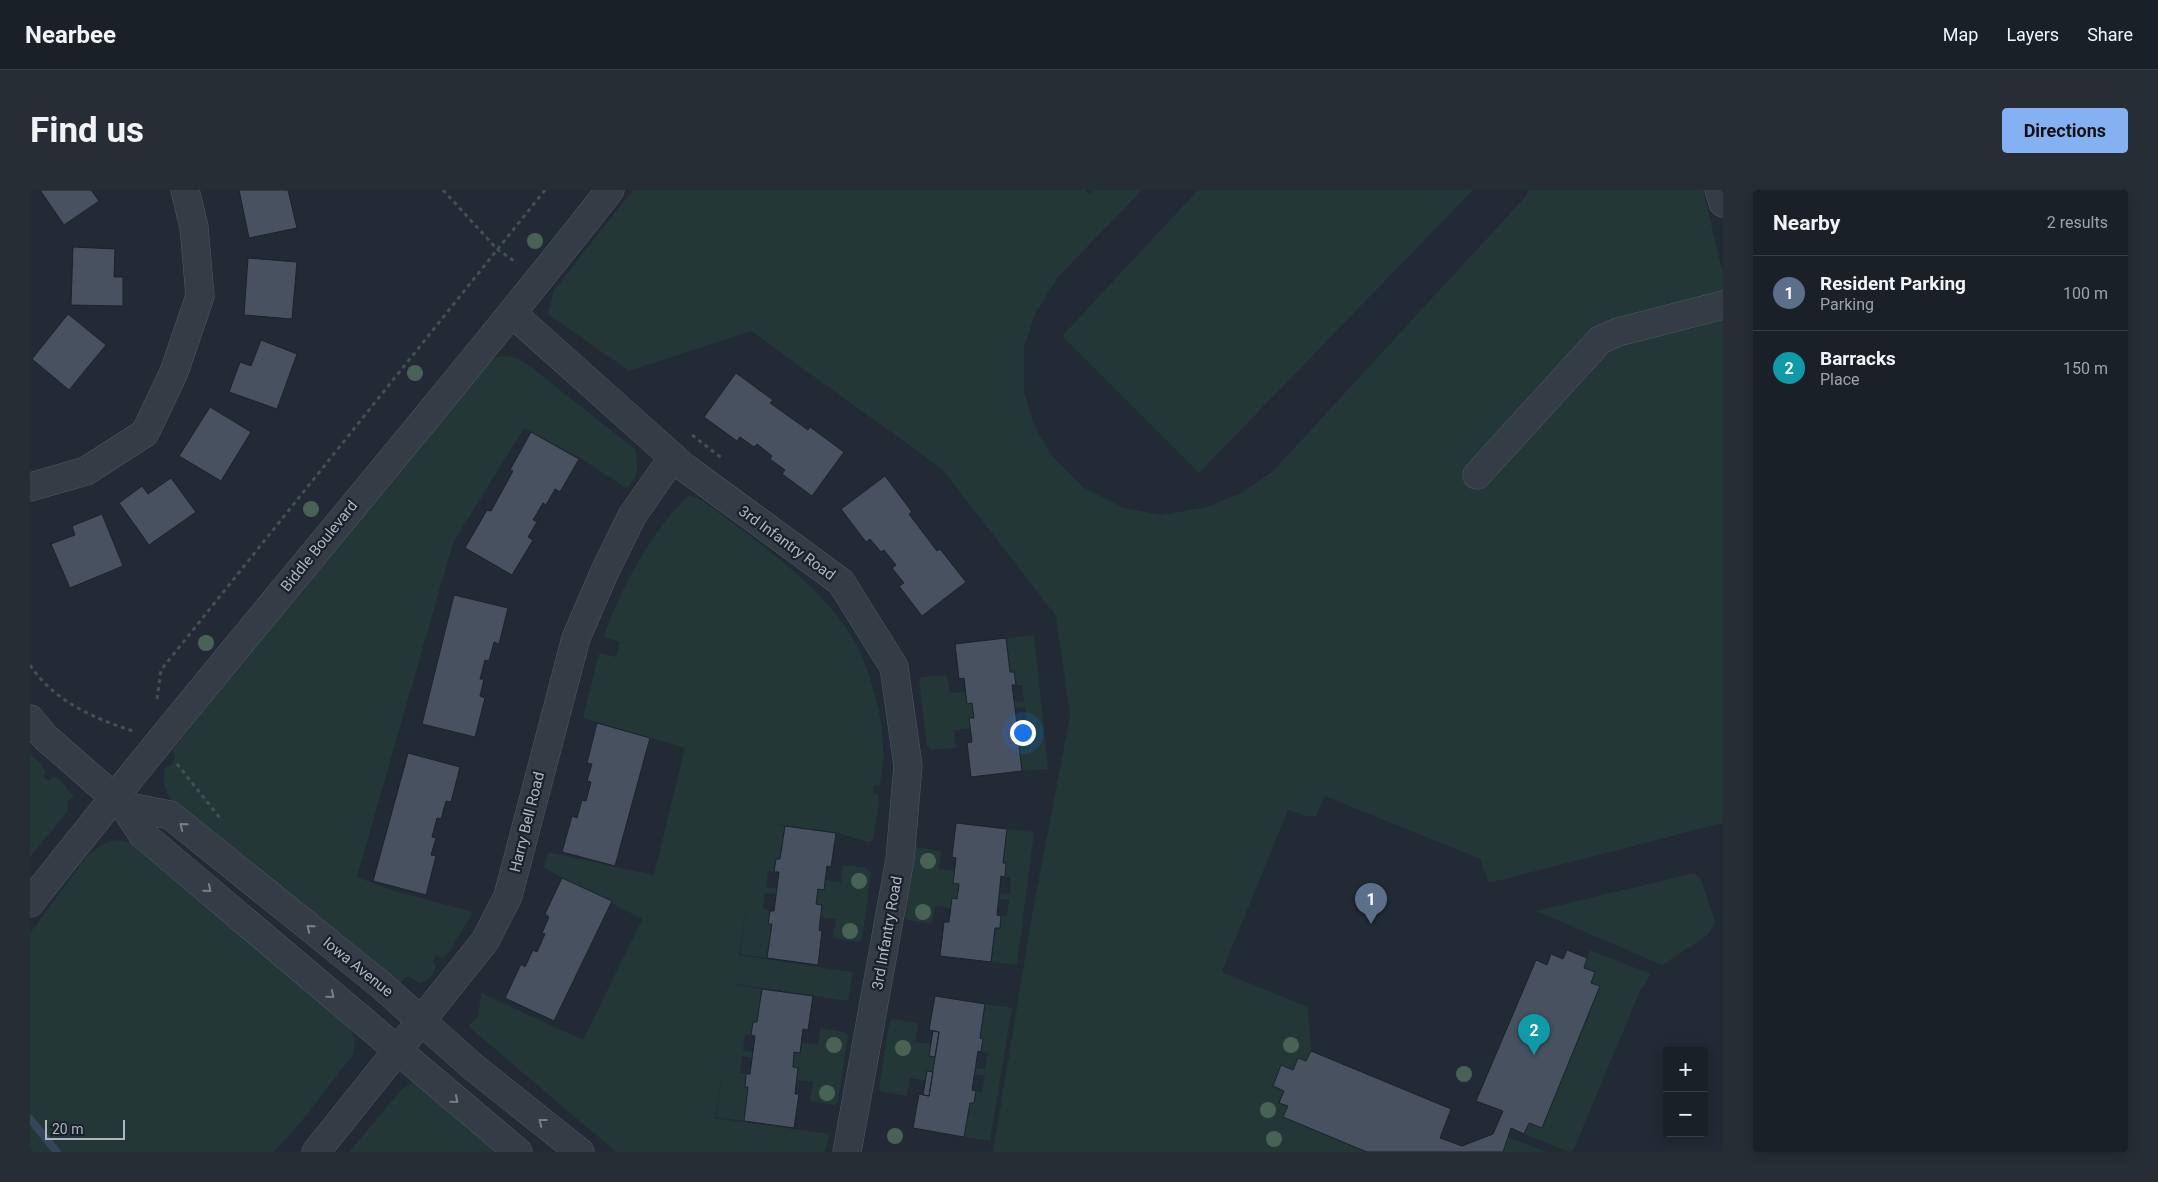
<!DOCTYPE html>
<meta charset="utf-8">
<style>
:root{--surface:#192028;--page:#262d34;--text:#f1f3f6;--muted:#9fa3a8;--line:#373e45;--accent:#84b1f2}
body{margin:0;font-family:Roboto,sans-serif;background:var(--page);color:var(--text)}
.controls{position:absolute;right:15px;bottom:15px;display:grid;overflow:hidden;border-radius:5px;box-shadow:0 2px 12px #0003}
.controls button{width:45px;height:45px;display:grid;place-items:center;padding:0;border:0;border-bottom:1px solid var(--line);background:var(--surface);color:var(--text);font:25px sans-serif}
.scale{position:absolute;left:15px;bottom:12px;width:80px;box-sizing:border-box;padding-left:5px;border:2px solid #aeb6c3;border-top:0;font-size:14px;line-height:18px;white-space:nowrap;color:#aeb6c3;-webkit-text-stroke:4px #19212a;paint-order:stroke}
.you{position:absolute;left:992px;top:542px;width:18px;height:18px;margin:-12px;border:4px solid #fff;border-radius:50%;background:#1a73e8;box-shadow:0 0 0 8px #1a73e833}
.badge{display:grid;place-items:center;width:32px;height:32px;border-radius:50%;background:var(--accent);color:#fff;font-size:16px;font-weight:700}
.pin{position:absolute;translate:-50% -41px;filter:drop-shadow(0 1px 2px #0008)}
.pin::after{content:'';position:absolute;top:26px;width:18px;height:15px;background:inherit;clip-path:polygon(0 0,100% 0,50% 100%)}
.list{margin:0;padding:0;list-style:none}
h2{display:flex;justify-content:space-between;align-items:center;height:65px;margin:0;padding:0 20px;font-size:21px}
h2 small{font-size:16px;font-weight:400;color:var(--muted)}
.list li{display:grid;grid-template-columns:32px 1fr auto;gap:15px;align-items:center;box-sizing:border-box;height:75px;padding:0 20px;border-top:1px solid var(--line)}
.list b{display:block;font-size:19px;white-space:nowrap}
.list p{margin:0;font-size:16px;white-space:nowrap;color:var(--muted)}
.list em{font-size:16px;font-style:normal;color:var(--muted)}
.map{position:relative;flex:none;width:1693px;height:962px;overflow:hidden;border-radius:5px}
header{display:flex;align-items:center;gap:30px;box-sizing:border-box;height:70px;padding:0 25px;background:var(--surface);border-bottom:1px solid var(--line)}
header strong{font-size:24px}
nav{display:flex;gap:28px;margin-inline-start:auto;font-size:18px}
.intro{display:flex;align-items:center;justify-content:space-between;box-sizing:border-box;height:120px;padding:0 30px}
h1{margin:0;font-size:35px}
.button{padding:12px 22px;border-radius:5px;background:var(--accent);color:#111;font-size:18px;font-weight:700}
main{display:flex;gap:30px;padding:0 30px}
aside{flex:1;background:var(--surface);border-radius:5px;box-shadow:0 2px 12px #0003}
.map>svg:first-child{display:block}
.green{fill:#233737}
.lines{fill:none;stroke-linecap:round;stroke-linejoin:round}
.stream{stroke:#35465c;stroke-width:8}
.building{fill:#47515f;stroke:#1b232d}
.minor-casing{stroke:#515964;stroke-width:29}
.path{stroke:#405254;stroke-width:3;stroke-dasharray:4 4;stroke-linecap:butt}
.minor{stroke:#343c46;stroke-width:28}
.tree{fill:#486355}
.oneway{stroke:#777f8b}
.labels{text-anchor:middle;stroke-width:4.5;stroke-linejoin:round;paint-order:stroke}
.street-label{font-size:15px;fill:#aeb6c3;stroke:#19212a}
</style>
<header>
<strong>Nearbee</strong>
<nav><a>Map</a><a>Layers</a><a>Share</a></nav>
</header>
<div class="intro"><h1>Find us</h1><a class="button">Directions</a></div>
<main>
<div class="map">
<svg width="1693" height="962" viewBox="0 0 1693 962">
<rect width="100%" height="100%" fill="#212a35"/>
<path class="green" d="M603,0H1055L1059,4L1063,0H1112L1028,87L1005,124L994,158V202L1004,235L1022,266L1053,297L1094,318L1131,325L1177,317L1211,303L1243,281L1496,6L1498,0H1673L1693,84V633L1459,693L1450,669L1295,606L1286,626H1276L1258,620L1192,782L1278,817L1281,861L1276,871L1268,869L1263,880L1251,875L1243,896L1254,901L1249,913L1258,916L1253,927L1337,962H963L1003,720L1040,526L1026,426L912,279L721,141L599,181L518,124L524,100Z
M1168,0H1443L1169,283L1032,146Z
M478,166L488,169L501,177L605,259C608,274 610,288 596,298L550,268L494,238L423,353L327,687L365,701L443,722L420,761L412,768L407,765L403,772L406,776C404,784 398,792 389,793L378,786L369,794L147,616C135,604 132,593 135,577L141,576L145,567L143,560L154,545L453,174L467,167Z
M659,305L672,310C725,351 791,393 825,452C835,470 841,489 846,509C853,536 857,568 849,596L844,595L843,604L848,605L849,612L843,650L839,652L807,643L741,633L755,636L750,669H746L744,682L738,681L736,697L746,698V704L735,703L733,719L740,721L738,733L742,734L737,768L710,764L718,707L709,765L823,782L818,811L706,794V795L732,799L727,832H723L721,845L715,844L713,860L723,862V868L712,866L710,883L716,884L715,896L718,897L714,931L686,927L693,880L685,928L800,944L795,962H586L438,836L448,826L451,803L553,850L612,729L514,678L518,662L624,685L655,558L553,528L569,464L571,463L586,467L590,452L577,448L574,445C593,395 620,342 659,305Z
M1004,445L1018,579L992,581L988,547H993L991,534L997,533L995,517L985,518L984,512L994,511L992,495H986L984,482H980L976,448Z
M917,485L920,503L935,502L937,513H942L944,528L939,529L940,538L924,540L926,558L902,560L897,557L889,490L892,487Z
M0,564L9,572L16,581L13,586L19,591L23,586L30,590L44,607L37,612L38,621L0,667Z
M977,639L1004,642L987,775L961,772L965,738H970L971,726H977L979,710L969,709L970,703L980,704L981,687H975L976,674L973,673Z
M87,650L98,652L117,659L319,835L325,849L323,865L270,933L244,962H0V743L57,666C67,658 74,652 87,650Z
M886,657L911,661L909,679L925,681L929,694L927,709L922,708L920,718L905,716L902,734L879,730L874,726L883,660Z
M813,675L837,678L841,683L832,749L828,752L803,748L806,729L790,727L786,714L788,699L794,700L795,690L811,692Z
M1664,683L1671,689L1685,732L1678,745L1632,775L1506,721Z
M1560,760L1621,784L1611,799L1543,961L1539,962L1494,944L1499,933L1512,938L1570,797L1561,793L1565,782L1554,778Z
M955,814L982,818L960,951L934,947L940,913H944L946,901L952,902L955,886L944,884L945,878L955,879L958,863L951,862L953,849L950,848Z
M863,829L888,833L885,852L901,854L899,866L905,867L903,882L896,891L880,888L877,906L853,902L849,898L859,833Z
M790,838L814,842L818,846L808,912L805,915L780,911L783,892L767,890L768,878L763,877L764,862L770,863L772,853L788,855Z
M385,891L480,962H319L372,899Z
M1477,947L1517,962H1473Z"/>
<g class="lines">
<path class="stream" d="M0,929L27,962"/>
</g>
<path class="building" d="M10,0H61L69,11L34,35Z
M209,0H258L267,38L219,48Z
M43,57L85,59L84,87H93V116L41,115Z
M218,68L267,72L262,129L214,125Z
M38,124L76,155L39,200L2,169Z
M231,150L267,164L247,219L199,202L210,172L221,176Z
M706,183L743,210L740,213L778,240L780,237L814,262L782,306L752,284L755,280L740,269L742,266L727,254L724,257L710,247L707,251L674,227Z
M180,217L221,242L191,291L149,266Z
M501,242L549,269L530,302L525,299L516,315L513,313L503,330L507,332L498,347L503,350L482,385L435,358L457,320L461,321L483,281L480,280Z
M855,286L882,322L879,324L907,361L910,359L936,392L892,426L869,396L874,393L862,378L866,375L854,360L851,362L840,349L836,352L811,319Z
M141,288L166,322L119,355L89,313L112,296L118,304Z
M72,324L93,376L40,398L21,354L45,345L42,336Z
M424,405L478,418L469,454L464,452L459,471L455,470L450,489H454L450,506L455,508L445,547L392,534Z
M976,448L980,482H984L986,495H982L987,534H991L993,547H988L992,581L941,587L937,553L942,552L939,528H944L942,513L937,514L934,488L929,489L925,454Z
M567,533L620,548L585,676L532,662L542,626L547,628L552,610L556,611L561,592L557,591L562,574L557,573Z
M378,563L430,577L421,612L416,611L411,629L407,628L402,647L406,648L401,665L406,666L396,705L343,691Z
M926,633L977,639L973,673H976L975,687L971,686L967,725L971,726L970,738H965L961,772L910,766L914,732H919L922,708L927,709L929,694L923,693L926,668L922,667Z
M755,636L806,643L801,677L797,676L794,700L788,699L786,714L792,715L789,740L792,741L788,775L737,768L742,734H738L740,721H744L749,682H744L746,669H750Z
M532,688L582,711L524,831L475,808L491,774L495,777L503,760L507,762L515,744L512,743L519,727L515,724Z
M1537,760L1557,768L1554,778L1565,782L1561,793L1570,796L1512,938L1499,933L1494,944L1481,938L1473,962H1337L1253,927L1258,916L1249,913L1254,901L1243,896L1251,875L1263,880L1268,868L1276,871L1281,861L1421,919L1410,948L1432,956L1463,944L1473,921L1446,911L1506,770L1517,775L1521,764L1533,769Z
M732,799L783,806L778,840L773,839L770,863L764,862L763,877L768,878L765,904H769L764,938L714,931L718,897H715L716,884H720L725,846L721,845L723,832H727Z
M905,806L955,814L950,848L953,849L951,862L948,861L942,900L946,901L944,913H940L934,947L883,938L889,904L899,906L909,842L899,840Z
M903,841L909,842L905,867L899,866Z
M897,881L903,882L899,906L893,905Z"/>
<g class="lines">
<defs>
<path id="minor" d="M1689,0L1693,13
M483,124L654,277L811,392L864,477L878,576L870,669L817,962
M1447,285L1570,150L1588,142L1693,115
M0,297L56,281L115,243L144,182L170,106L164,37L155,0
M0,529L15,547L94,616L112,644L488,962
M94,616L140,625L351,795L442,876L550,962
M0,713C189,472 391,241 580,0
M286,962L455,751L478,706L546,448L575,381L602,326L643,267"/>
</defs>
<use href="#minor" class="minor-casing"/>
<path class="path" d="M413,0L467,59L487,73
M662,245L693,269
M0,475C24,511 63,528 103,541
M127,509L131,480L515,0
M147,574L190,628"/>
<use href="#minor" class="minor"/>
</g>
<g class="tree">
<circle cx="505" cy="51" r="8"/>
<circle cx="385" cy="183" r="8"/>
<circle cx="281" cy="319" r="8"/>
<circle cx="176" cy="453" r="8"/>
<circle cx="898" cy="671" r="8"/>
<circle cx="829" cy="691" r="8"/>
<circle cx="893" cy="722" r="8"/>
<circle cx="820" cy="741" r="8"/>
<circle cx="804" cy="855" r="8"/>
<circle cx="1261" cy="855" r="8"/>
<circle cx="873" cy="858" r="8"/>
<circle cx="1434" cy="884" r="8"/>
<circle cx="797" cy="903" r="8"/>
<circle cx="1238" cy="920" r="8"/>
<circle cx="865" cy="946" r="8"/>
<circle cx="1244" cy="949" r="8"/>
</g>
<defs><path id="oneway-chevron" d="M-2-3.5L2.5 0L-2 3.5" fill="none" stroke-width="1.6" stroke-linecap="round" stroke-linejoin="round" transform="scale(1.25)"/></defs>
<g class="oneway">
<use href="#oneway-chevron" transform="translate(153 636) rotate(-141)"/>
<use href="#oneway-chevron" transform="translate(178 699) rotate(40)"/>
<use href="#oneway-chevron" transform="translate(280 738) rotate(-141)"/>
<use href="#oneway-chevron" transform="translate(301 805) rotate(40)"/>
<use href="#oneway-chevron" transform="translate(425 910) rotate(40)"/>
<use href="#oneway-chevron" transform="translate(512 932) rotate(-142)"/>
</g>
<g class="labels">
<g class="street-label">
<text transform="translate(757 353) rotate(36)" y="5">3rd Infantry Road</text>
<text transform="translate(289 356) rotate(-51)" y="5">Biddle Boulevard</text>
<text transform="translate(497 632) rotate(-76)" y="5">Harry Bell Road</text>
<text transform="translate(857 743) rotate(-80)" y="5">3rd Infantry Road</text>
<text transform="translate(328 777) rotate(39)" y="5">Iowa Avenue</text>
</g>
</g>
</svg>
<div class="controls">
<button>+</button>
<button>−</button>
</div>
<div class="scale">20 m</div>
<div class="you"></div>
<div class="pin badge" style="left:1341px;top:734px;background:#5c6f8a">1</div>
<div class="pin badge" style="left:1504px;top:865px;background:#0f9aa8">2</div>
</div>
<aside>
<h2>Nearby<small>2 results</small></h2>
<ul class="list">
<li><span class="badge" style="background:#5c6f8a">1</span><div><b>Resident Parking</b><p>Parking</p></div><em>100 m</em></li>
<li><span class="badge" style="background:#0f9aa8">2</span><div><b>Barracks</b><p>Place</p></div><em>150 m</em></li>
</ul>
</aside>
</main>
